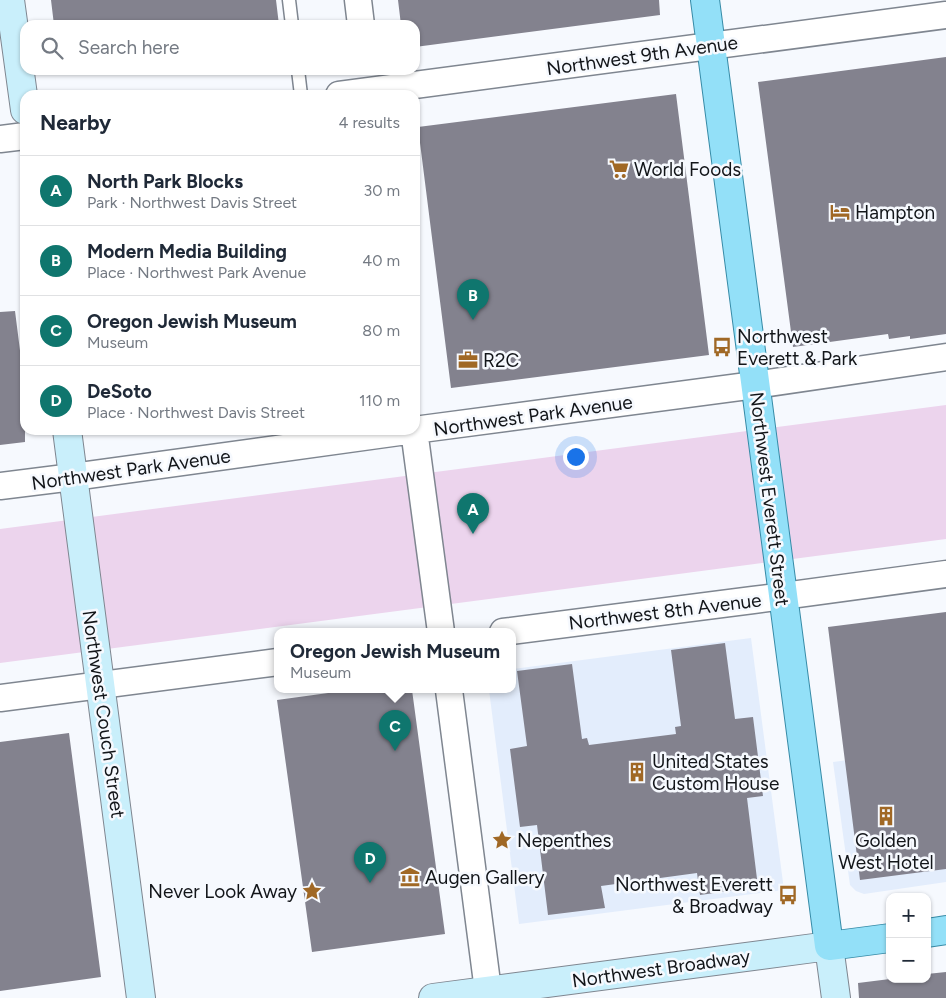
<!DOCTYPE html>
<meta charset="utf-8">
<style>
:root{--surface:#fff;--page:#f2f2f3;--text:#1f2937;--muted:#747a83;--line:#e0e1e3;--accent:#0f766e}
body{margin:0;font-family:Figtree,sans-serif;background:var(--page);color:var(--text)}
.controls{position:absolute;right:15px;bottom:15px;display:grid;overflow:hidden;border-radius:10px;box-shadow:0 1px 4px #0004}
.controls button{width:45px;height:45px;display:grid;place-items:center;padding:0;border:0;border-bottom:1px solid var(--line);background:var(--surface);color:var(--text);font:25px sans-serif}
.you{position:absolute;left:575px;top:456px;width:18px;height:18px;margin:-12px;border:4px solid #fff;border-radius:50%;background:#1a73e8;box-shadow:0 0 0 8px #1a73e833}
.badge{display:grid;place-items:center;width:32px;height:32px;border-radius:50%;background:var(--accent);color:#fff;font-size:16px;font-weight:700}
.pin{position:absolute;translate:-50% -41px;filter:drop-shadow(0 1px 2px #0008)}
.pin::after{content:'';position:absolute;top:26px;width:18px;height:15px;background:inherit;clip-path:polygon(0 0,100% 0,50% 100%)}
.popup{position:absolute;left:274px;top:628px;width:242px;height:65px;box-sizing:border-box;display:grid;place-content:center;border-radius:10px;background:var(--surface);filter:drop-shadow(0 1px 4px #0005);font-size:16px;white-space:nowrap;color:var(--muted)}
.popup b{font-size:19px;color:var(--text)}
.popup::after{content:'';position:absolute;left:50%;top:100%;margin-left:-10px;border:10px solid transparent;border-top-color:var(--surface)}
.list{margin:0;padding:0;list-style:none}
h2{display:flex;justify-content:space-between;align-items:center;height:65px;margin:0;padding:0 20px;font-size:21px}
h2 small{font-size:16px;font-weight:400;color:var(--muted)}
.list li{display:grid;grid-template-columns:32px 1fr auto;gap:15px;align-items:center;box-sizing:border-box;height:70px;padding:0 20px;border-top:1px solid var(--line)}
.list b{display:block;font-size:19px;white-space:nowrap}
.list p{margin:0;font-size:16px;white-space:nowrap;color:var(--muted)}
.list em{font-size:16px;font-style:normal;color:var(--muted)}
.icon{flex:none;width:28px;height:28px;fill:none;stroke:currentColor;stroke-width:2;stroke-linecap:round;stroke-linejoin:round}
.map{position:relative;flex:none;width:946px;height:998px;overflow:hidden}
.search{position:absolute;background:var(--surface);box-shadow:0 1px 4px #0004;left:20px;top:20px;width:400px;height:55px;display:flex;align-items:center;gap:12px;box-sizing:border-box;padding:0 18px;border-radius:15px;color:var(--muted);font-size:19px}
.panel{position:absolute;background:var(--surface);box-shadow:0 1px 4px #0004;left:20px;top:90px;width:400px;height:345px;border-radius:15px}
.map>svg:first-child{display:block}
.built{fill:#e3edfc}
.green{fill:#ecd4ed}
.building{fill:#83828e}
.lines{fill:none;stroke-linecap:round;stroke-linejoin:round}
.lane-casing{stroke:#7f8690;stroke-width:15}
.street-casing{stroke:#7f8690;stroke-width:29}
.secondary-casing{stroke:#7f8690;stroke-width:30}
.primary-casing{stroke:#378ba7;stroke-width:30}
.lane{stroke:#fff;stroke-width:12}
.street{stroke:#fff;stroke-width:26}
.secondary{stroke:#c9effb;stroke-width:28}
.primary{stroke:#93e0f8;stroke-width:28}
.labels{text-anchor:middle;stroke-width:5;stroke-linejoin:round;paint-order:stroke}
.street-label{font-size:19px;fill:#121519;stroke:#f6f9fe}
.poi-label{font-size:19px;fill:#121519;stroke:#f6f9fe;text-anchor:start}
</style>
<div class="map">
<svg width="946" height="998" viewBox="0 0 946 998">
<rect width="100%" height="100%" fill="#f6f9fe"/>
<path class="built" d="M751,638L784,890L519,924L489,690H512L513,669Z
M946,747V882L864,894L856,891L850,885L833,762Z"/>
<path class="green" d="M946,405V539L0,663V529Z"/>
<path class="building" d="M51,0H276L279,25H54Z
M398,0H659L660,15L415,47V25H401Z
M946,57V334L910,339V336L889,339L888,334L793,347L758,82Z
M676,94L709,355L451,388L418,127Z
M15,311L25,390V442L0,445V312Z
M946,612V869L860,880L828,627Z
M725,643L735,719L753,717L763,796L747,798L758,887L700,895L697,873L601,886L605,908L548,915L537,825L520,827L510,749L527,746L517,671L572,664L582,739L587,738L589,745L676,734L675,727L681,726L671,650Z
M350,690H412L445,934L312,952L277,700Z
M69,733L101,977L0,991V742Z
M946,972V998H859L858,983L890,979H927V974Z"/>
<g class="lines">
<defs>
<path id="lane" d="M289,0L292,25
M298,70L301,95"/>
<path id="street" d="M358,0L361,25
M339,95L946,15
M0,139L25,136
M414,430L441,632
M0,486L73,477L414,430L755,385L946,357
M503,632L753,600L946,574
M449,690L489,998
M0,698L278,662"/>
<path id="secondary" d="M10,0L25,110
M67,430L141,998
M433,998L829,946L836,998"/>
<path id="primary" d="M705,0L829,946L890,938
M927,933L946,930"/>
</defs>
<use href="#lane" class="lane-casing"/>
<use href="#street" class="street-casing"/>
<use href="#secondary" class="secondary-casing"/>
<use href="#primary" class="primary-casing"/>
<use href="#lane" class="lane"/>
<use href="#street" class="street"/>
<use href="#secondary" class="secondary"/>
<use href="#primary" class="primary"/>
</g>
<defs>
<symbol id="supermarket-bare" viewBox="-9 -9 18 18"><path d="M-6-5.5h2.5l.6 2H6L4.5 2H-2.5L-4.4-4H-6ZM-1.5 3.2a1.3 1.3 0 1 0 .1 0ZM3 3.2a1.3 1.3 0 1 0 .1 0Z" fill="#a06825" stroke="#f6f9fe" stroke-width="2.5" paint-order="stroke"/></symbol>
<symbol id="hotel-bare" viewBox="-9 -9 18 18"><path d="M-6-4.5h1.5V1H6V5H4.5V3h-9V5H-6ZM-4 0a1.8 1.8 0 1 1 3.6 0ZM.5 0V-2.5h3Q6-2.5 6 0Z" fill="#a06825" stroke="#f6f9fe" stroke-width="2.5" paint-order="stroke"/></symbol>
<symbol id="bus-bare" viewBox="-9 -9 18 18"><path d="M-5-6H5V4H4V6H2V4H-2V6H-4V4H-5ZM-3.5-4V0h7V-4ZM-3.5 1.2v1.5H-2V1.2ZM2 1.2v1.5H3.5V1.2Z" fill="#a06825" stroke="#f6f9fe" stroke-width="2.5" paint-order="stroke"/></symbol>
<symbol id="office-bare" viewBox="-9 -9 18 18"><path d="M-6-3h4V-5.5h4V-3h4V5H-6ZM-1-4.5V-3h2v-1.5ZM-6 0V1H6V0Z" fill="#a06825" stroke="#f6f9fe" stroke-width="2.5" paint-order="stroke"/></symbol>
<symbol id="building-bare" viewBox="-9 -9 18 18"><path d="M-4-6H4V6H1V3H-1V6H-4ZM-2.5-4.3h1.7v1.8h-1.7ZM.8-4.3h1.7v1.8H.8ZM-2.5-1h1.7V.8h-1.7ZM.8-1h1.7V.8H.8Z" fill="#a06825" stroke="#f6f9fe" stroke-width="2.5" paint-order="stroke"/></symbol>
<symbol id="sight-bare" viewBox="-9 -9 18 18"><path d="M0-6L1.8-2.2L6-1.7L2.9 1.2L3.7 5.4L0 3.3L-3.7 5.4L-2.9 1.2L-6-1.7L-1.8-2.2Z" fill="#a06825" stroke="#f6f9fe" stroke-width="2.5" paint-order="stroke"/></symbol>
<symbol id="museum-bare" viewBox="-9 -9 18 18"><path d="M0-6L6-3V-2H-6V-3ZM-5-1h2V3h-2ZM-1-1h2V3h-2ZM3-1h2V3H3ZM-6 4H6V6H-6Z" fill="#a06825" stroke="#f6f9fe" stroke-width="2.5" paint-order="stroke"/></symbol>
</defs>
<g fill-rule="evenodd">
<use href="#supermarket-bare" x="605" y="155" width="28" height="28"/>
<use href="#hotel-bare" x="826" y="198" width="28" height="28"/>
<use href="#bus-bare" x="708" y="333" width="28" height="28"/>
<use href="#office-bare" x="454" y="346" width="28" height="28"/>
<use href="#building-bare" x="623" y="758" width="28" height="28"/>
<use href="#building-bare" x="872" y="802" width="28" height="28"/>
<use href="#sight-bare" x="488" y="826" width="28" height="28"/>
<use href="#museum-bare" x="396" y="863" width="28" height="28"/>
<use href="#sight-bare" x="298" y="877" width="28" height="28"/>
<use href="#bus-bare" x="774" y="881" width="28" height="28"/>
</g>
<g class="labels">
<g class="street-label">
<text transform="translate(642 55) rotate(-8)" y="7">Northwest 9th Avenue</text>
<text transform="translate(533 415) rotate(-8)" y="7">Northwest Park Avenue</text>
<text transform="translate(131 469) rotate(-8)" y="7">Northwest Park Avenue</text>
<text transform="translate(770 499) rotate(83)" y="7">Northwest Everett Street</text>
<text transform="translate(665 611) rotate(-7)" y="7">Northwest 8th Avenue</text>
<text transform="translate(104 714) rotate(82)" y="7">Northwest Couch Street</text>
<text transform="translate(661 968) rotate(-8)" y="7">Northwest Broadway</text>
</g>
<g class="poi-label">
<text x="634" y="176">World Foods</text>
<text x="855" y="219">Hampton</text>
<text x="737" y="343">Northwest<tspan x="737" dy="22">Everett &amp; Park</tspan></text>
<text x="483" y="367">R2C</text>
<text x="652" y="768">United States<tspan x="652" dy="22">Custom House</tspan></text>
<text x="517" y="847">Nepenthes</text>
<text x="886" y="847" text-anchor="middle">Golden<tspan x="886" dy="22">West Hotel</tspan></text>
<text x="425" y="884">Augen Gallery</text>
<text x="773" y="891" text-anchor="end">Northwest Everett<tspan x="773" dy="22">&amp; Broadway</tspan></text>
<text x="297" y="898" text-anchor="end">Never Look Away</text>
</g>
</g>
</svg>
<div class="controls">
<button>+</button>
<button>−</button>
</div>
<div class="you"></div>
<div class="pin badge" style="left:473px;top:534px">A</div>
<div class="pin badge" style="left:473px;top:320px">B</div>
<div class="pin badge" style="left:395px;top:751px">C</div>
<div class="popup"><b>Oregon Jewish Museum</b>Museum</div>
<div class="pin badge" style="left:370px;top:883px">D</div>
<div class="search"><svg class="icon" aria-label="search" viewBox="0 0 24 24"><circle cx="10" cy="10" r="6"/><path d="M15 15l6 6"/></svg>Search here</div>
<section class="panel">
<h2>Nearby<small>4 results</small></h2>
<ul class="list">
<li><span class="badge">A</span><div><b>North Park Blocks</b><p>Park · Northwest Davis Street</p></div><em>30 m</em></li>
<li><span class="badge">B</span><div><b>Modern Media Building</b><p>Place · Northwest Park Avenue</p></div><em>40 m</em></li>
<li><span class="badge">C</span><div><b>Oregon Jewish Museum</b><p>Museum</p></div><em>80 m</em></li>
<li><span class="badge">D</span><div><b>DeSoto</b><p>Place · Northwest Davis Street</p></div><em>110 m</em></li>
</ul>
</section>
</div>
